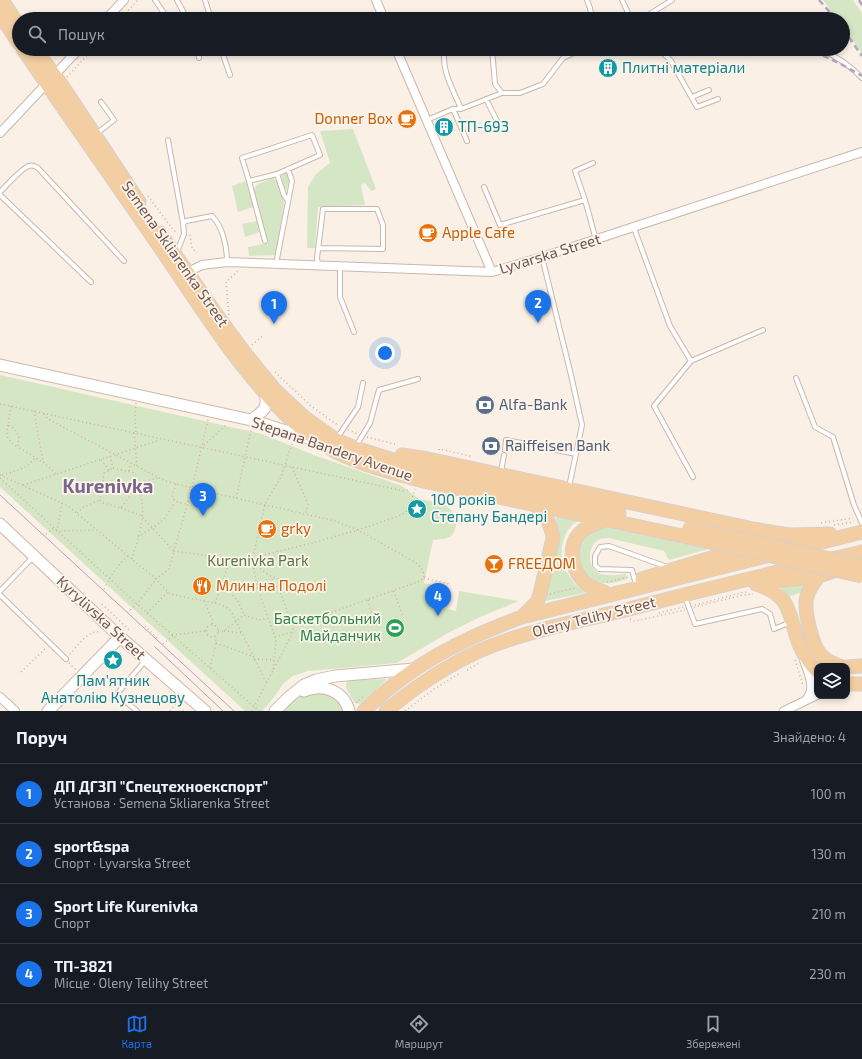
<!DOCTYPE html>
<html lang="uk">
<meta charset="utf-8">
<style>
:root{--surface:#171b24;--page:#242831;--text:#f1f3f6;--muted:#9ea1a6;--line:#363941;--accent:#1a73e8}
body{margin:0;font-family:"Exo 2",sans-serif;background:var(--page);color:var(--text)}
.controls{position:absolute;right:12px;bottom:12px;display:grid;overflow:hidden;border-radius:8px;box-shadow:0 2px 6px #0003}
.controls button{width:36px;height:36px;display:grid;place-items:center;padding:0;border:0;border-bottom:1px solid var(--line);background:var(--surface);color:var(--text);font:20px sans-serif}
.you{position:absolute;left:385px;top:353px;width:14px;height:14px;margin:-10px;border:3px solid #fff;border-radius:50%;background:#1a73e8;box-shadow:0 0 0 6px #1a73e833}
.badge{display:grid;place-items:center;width:26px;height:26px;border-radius:50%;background:var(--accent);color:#fff;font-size:13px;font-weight:700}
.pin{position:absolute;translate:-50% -33px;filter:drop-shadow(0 1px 2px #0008)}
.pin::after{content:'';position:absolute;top:21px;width:14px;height:12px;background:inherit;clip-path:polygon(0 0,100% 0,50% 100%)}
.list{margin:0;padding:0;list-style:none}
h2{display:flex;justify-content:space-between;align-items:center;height:52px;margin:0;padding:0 16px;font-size:17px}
h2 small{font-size:13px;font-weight:400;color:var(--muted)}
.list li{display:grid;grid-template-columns:26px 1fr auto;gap:12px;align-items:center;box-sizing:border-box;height:60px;padding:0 16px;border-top:1px solid var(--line)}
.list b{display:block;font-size:15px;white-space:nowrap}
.list p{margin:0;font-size:13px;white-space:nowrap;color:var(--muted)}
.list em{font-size:13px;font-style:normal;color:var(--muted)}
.icon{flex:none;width:22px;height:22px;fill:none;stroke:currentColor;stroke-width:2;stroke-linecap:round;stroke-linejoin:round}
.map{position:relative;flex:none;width:862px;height:711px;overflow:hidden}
.search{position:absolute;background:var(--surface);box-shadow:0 2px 6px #0003;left:12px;right:12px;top:12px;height:44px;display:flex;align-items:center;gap:10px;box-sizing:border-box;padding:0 14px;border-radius:22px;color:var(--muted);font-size:15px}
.sheet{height:292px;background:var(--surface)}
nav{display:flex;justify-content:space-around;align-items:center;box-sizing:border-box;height:56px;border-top:1px solid var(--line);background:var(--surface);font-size:11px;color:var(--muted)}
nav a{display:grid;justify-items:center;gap:2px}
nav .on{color:var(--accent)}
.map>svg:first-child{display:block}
.green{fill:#d5e6c5}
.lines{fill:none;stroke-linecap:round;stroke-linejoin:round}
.lane-casing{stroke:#cab7ac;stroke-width:6}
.street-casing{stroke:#cab7ac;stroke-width:10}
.secondary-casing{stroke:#cfb9ad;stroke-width:13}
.primary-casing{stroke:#d7d0cd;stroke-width:15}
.path{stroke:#d2b0a2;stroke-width:1.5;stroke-dasharray:1 3;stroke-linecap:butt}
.lane{stroke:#fff;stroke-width:4}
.street{stroke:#fff;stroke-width:8}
.secondary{stroke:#fff;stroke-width:11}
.primary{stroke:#f3cea3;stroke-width:13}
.tram{stroke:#b2a5c2;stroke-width:1}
.rail{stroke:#b2a5c2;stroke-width:2.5;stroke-dasharray:6 4;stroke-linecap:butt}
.primary-bridge-casing{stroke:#d7d0cd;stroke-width:15;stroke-linecap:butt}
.primary-bridge{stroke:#f3cea3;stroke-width:13}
.labels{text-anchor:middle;stroke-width:3.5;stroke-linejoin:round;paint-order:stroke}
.culture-label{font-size:15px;fill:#0d838f;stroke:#fdf4eb;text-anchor:start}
.food-label{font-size:15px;fill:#c56008;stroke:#fdf4eb;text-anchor:start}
.street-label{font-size:15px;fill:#70564d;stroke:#fdf4eb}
.service-label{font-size:15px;fill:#4e5e75;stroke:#fdf4eb;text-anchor:start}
.park-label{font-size:15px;fill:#587546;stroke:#fdf4eb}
.leisure-label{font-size:15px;fill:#27864d;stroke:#fdf4eb;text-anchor:end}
.district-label{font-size:19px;font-weight:bold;fill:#7b658c;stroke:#fdf4eb}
</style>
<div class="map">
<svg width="862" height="711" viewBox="0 0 862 711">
<rect width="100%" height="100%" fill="#faf0e5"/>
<path class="green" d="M823,0H853L862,13V54L843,27V19H837Z
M353,129L376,189L371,191L365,183L361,185L365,205L318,207L315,248H307L308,187L316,174L330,163L320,131Z
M287,173C292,178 288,185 286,191L282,179V175Z
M272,178L278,181L284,203L276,255L249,256L248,247L268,243L254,190L256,185Z
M246,181L253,207L238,212L232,186Z
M257,221L260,232L245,237L242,224Z
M0,375L262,434L314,455L402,486L419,499L437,502L446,506L451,510L456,516V525L454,532L450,537L444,539L433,540L424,583L442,587L439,607L456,611L459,591L519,601L480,617L448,633L397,663L308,671L293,676L284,683L268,705L262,711H245L0,487Z
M551,513L581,520C567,524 560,544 562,557C563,565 566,573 572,580C576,587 583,589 590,592L545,601L559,532L556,518Z
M604,527L708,549L669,560L664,551L609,538C606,538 600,538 597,541C588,547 587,566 597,572C604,577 617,575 626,574L628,579C617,582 606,586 595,581C591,579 586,574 583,571C576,562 577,541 587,534C592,530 599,529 604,527Z
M801,583L803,588L802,592L788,597L781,589V586Z
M387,679L361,704L354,702L346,688V684L348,680Z
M320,690L337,697L344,711H283C298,695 299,695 320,690Z"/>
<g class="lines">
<defs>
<path id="lane" d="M155,0L168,19
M177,0L187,19
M205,0L211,19
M587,0L590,8L592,19
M622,0L631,19
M642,19L672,0
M197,49L199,58
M221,49L230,75
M445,49C440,69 454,91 461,109
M492,49L495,84L502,93
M659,49L671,61L697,107L718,99
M821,49C837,57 850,65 862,78
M692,97L709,90
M486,99L497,121
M453,109L467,141
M427,120L453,109H461L502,93H520L543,84L563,58L582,49
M96,134L114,120L101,102
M168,140L183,223
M593,163L575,171L585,200L596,240
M277,174L284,195L288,201
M249,181L242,158L312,135L320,155L277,174L249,181L265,241
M484,187L500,225L585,200
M0,192C5,187 23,167 29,166C32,165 35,166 38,168L124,261
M0,195L91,282
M634,228L670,326L691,361L654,406L693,477
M177,252L184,234L183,223L186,221L212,216C223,227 227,247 227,262
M542,257L571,375L582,425L569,487
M276,264L292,181L288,169
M318,265L317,258L323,209H377L383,225V249L319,248
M340,266V297L354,332
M691,361L763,330
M796,378L815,427L833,437L854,505L862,523
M337,438L358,407L363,383
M356,446L370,423L379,390L418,379
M505,450L506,440L576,454
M501,472L504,455
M635,581L632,570L599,569L595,565V556L600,547L609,546L670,568
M0,591L34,556
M0,595L66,659
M685,597L695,624L762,609L770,614L774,629L791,622
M137,711L117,694L145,661"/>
<path id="street" d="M376,0L384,19
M106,19L124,0
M396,49L492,272
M0,133L79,49
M184,274L202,265L227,262L492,272L542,257L862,152
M804,660C808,673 817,688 806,700
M0,697L15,711
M784,711L817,695"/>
<path id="secondary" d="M0,365L251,420L314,440
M251,420C263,412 269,408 265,393
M0,524L120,637L205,711
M304,691C323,683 344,691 349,711
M48,711L120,637
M275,711L289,697L304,685L316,680L335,676L414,669"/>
<path id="primary" d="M2,0L19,26
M0,15L19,43
M23,49C71,120 121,190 170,262C205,314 240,369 285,414C295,424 307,433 318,441C345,461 391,472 423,481L687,537
M35,49L61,84L139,202
M160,233L221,321L244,352L275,390L304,417L336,440L355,448L390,459L498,486L619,513
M402,455L428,459L753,529L789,535L830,534
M819,576C813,583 807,591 806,601C805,613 812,646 821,655C826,660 833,664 840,666
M642,579L718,556L747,549
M759,583L819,576L840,569
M756,584C795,597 787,615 800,646C804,655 810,664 817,671
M604,592C599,590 592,588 587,584C572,573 567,549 579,534C586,526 598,523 607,519
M522,617L537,602L540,594L553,538C551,523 545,514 534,504
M847,667L862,666
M847,684H862
M364,711C410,665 462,639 522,617L862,532
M386,711C421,682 459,657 502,642C544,627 590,619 633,608C709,588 786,570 862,552"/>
</defs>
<use href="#lane" class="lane-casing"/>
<use href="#street" class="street-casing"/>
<use href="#secondary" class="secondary-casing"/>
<use href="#primary" class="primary-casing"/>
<path class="path" d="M120,19L138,0
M67,77L93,49
M148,196L174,231L178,232
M190,235L192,248L197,253
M229,315L226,282L239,270
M252,345L264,335
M275,372L311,406L339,426
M136,403L135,417L136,433
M0,404L404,491L410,489
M11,406L8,425L13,428L19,436L18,447L43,462
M34,411L43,462L56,474
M44,414L48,419L165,481L192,488L174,551L202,555L252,558L312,543L358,530L399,516L406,512L410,506L415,489
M208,420L192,488L335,521L358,530L418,564C422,569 424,571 424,578L420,581L293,626V632L252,711
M8,425C5,436 8,442 18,447
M348,430L358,434
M134,433L137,467
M367,437L398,445
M292,444L281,477L265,504L254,553L252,558L253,563L270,576L280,592L293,626
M201,448L226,425
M439,450V449L470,456L469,458
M110,456L113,468
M101,460L109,470
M292,467L308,504L306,514
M113,468L135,473C140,488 129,496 121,508L103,503L100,500L104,473Z
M129,471L130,463
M0,475L68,506L156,579L170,594L219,604L226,607L231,611L266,682
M2,475C15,471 28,469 35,457
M0,478L137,604L259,711
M137,483L158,478
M176,484C170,500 171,501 187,504
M23,485L160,440
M236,498L251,430
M62,503L57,531L97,530
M121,508L140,515L174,551L169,569L156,579L137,604L128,612
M77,513L84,507L100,500
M821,523L853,518
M834,525L854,522
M46,534L54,528
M138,537L157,525L164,519L175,502
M132,559C139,535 149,509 137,485
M253,564L257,587L275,637L276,642L273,670
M270,576L282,580
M424,578L449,584
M607,582L628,577
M222,583L238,601L244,615
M104,589C111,576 117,565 128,556
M394,591L403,617
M550,594L575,588
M368,600L375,625
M204,601L213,621L212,625
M215,603L231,557
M102,604L129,630
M695,605L744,592H749
M694,607L743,595L753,594
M147,613L168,592
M659,613L683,607
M630,619L635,621L685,610
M206 631a6 6 0 1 1 12 0a6 6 0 1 1-12 0Z
M145,626L159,640
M270,626L288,617
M218,631H224L244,615L259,620L267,618
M224,631L242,633
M172,635L206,631
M275,637L292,632
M216,643L252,656
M163,644L173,636
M70,654C78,646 88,629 101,632
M254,659L274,660
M795,660L803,685
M69,663L76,670
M210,668L216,643L215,636
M467,670L481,662
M21,672L47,647
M356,703L364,696
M170,711L177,702
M183,711L185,710
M405,711L434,689L460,673"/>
<use href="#lane" class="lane"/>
<use href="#street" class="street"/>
<use href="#secondary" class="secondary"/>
<use href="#primary" class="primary"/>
<path class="tram" d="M0,495L234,711
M155,647L223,711"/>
<path class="rail" d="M819,0L836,19
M859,0L862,5
M843,29L862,56
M804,49C825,55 843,65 862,76"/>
<defs>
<path id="primary-bridge" d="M689,528L862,566
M687,537L862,576"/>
</defs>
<use href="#primary-bridge" class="primary-bridge-casing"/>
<use href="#primary-bridge" class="primary-bridge"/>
</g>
<defs>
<symbol id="building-disc" viewBox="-11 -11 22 22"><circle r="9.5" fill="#0f9aa8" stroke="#fdf4eb"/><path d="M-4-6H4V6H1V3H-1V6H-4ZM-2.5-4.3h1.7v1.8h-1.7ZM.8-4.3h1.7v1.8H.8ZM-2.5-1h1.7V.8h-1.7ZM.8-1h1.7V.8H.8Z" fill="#fff"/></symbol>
<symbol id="cafe-disc" viewBox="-11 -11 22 22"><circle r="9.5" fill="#e8710a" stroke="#fdf4eb"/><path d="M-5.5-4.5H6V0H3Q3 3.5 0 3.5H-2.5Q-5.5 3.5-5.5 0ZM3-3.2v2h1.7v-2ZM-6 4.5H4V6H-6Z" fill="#fff"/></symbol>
<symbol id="bank-disc" viewBox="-11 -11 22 22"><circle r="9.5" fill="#5c6f8a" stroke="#fdf4eb"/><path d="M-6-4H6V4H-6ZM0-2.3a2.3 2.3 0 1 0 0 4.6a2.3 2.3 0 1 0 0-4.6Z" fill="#fff"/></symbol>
<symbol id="sight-disc" viewBox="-11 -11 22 22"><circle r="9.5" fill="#0f9aa8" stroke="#fdf4eb"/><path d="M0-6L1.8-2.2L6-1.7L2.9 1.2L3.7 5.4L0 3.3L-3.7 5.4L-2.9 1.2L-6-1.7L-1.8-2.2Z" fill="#fff"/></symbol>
<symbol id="bar-disc" viewBox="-11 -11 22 22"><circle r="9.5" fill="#e8710a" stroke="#fdf4eb"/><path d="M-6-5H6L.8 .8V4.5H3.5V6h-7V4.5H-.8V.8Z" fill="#fff"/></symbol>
<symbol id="restaurant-disc" viewBox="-11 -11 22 22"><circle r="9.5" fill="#e8710a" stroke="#fdf4eb"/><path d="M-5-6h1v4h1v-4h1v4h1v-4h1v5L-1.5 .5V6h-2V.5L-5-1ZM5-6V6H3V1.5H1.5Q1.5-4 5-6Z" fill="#fff"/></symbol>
<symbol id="stadium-disc" viewBox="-11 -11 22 22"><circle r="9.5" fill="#2e9e5b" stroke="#fdf4eb"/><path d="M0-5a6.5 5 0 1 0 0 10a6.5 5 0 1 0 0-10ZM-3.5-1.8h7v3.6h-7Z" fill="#fff"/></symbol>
</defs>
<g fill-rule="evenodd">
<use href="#building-disc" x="597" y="57" width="22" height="22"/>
<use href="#cafe-disc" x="396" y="108" width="22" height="22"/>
<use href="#building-disc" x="433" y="116" width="22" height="22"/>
<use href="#cafe-disc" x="417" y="222" width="22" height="22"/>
<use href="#bank-disc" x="474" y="394" width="22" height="22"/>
<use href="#bank-disc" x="480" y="435" width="22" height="22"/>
<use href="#sight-disc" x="406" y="498" width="22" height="22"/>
<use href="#cafe-disc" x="256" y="518" width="22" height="22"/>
<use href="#bar-disc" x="483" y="553" width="22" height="22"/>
<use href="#restaurant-disc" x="191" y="575" width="22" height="22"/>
<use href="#stadium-disc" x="384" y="617" width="22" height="22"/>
<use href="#sight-disc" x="102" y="649" width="22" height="22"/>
</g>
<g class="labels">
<g class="culture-label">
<text x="622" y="73">Плитні матеріали</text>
<text x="458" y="132">ТП-693</text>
<text x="431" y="505">100 років<tspan x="431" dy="17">Степану Бандері</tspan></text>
<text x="113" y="686" text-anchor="middle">Пам'ятник<tspan x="113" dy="17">Анатолію Кузнецову</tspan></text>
</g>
<g class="food-label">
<text x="393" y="124" text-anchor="end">Donner Box</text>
<text x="442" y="238">Apple Cafe</text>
<text x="281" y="534">grky</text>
<text x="508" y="569">FREEДОМ</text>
<text x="216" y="591">Млин на Подолі</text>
</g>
<g class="street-label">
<text transform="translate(175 254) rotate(55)" y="5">Semena Skliarenka Street</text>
<text transform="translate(550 254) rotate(-17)" y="5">Lyvarska Street</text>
<text transform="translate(332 449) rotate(19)" y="5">Stepana Bandery Avenue</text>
<text transform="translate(594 617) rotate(-14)" y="5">Oleny Telihy Street</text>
<text transform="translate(101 618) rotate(43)" y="5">Kyrylivska Street</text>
</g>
<g class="service-label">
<text x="499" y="410">Alfa-Bank</text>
<text x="505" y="451">Raiffeisen Bank</text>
</g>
<g class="park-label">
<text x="258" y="566">Kurenivka Park</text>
</g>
<g class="leisure-label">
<text x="381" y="624">Баскетбольний<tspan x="381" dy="17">Майданчик</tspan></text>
</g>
<g class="district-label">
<text x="108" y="493">Kurenivka</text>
</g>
</g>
</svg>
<div class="controls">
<button><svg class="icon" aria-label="layers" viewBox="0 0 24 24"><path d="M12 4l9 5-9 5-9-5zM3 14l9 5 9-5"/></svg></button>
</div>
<div class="you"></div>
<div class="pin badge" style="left:274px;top:324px">1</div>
<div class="pin badge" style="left:538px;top:323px">2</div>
<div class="pin badge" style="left:203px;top:516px">3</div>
<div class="pin badge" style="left:438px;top:616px">4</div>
<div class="search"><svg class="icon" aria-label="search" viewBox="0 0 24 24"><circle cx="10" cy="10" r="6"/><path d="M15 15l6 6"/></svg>Пошук</div>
</div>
<section class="sheet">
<h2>Поруч<small>Знайдено: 4</small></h2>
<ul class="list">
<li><span class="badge">1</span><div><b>ДП ДГЗП &quot;Спецтехноекспорт&quot;</b><p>Установа · Semena Skliarenka Street</p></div><em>100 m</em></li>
<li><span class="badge">2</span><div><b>sport&amp;spa</b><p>Спорт · Lyvarska Street</p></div><em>130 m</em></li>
<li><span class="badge">3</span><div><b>Sport Life Kurenivka</b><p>Спорт</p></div><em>210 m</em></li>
<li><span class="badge">4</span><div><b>ТП-3821</b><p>Місце · Oleny Telihy Street</p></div><em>230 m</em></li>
</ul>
</section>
<nav>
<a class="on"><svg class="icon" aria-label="map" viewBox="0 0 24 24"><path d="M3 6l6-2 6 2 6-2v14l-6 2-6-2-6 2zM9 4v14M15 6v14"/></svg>Карта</a>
<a><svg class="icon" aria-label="directions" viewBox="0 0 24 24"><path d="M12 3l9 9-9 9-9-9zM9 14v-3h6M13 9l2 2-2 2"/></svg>Маршрут</a>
<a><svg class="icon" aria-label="saved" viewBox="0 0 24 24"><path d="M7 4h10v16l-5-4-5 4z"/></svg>Збережені</a>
</nav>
